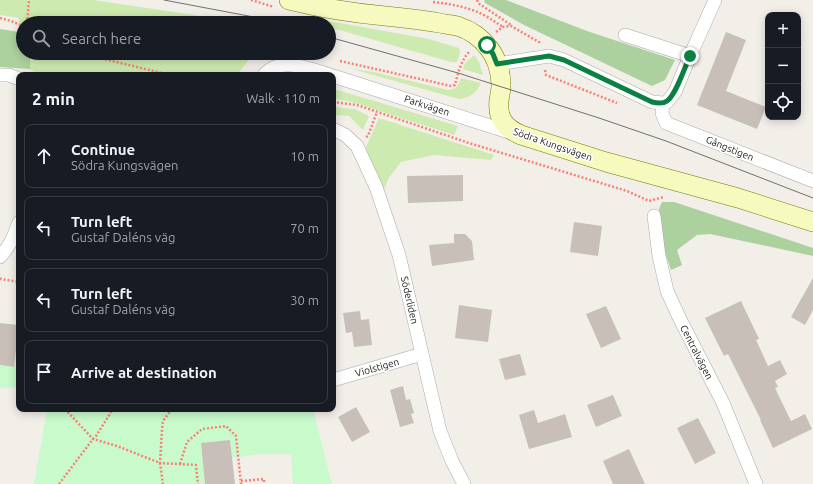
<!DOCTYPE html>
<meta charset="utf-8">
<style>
:root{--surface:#171b24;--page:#20242c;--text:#f1f3f6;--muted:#9ea1a6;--line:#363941}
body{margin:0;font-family:Ubuntu,sans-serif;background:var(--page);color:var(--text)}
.controls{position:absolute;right:12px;top:12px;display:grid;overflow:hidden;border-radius:8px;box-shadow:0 2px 10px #0003}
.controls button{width:36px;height:36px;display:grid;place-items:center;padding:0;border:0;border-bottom:1px solid var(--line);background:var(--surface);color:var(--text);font:20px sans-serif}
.stop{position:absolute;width:12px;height:12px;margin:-9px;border:3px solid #0b8043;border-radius:50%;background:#fff}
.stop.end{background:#0b8043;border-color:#fff;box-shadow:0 1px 4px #0008}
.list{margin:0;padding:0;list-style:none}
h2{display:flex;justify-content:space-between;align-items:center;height:52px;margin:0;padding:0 16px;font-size:17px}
h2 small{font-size:13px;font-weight:400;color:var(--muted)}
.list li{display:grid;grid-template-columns:26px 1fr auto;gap:12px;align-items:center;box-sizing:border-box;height:64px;margin:0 8px 8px;padding:0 8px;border:1px solid var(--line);border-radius:8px}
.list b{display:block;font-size:15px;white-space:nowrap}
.list p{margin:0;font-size:13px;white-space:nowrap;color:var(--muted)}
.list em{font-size:13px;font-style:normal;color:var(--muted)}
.icon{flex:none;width:22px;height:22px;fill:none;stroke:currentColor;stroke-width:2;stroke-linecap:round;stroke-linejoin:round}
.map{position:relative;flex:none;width:813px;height:484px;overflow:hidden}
.search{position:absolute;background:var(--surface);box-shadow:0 2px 10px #0003;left:16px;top:16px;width:320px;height:44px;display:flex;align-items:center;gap:10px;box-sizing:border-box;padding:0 14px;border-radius:22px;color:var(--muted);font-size:15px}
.panel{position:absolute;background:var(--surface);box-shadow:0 2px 10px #0003;left:16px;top:72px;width:320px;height:340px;border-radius:8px}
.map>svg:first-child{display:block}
.grass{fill:#cdebb0}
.forest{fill:#add19e}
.park{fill:#c8facc}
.building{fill:#c7bfb8}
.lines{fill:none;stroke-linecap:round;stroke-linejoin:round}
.minor-casing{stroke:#a9a9a9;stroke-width:14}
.secondary-casing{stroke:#707d05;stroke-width:20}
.path{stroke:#fa8072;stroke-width:2.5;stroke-dasharray:2 2;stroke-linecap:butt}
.minor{stroke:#fff;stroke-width:13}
.secondary{stroke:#f7fabf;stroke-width:19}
.tram{stroke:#707070;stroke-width:1}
.route{stroke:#0b8043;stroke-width:5}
.labels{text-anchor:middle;stroke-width:3;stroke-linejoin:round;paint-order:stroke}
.street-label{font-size:10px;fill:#222;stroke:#fff}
</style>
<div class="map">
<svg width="813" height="484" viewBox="0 0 813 484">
<rect width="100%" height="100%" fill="#f2efe9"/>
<path class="grass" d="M0,0H93L194,15L234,23H23V53L18,49L19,18L0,15Z
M298,18L335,22L429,39L459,48L460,53L457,62H451L329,27V23H315Z
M23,53H258L251,57L237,75H38L30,69V58Z
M474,55L479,62L483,75L463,69L465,63Z
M352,69L374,72L448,90C457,89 458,86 461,78L481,83C476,94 470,97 459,99Z
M333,89H334L458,126L454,135L355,103L333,98Z
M333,107L355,109L369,116L363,130L349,116L333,115Z
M379,118L494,155L491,160L434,155L401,162L388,179L384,189L365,149Z"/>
<path class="forest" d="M484,0H506L587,31L675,60L665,80L652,86L524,25L485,3Z
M0,29L19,32L18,49L30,58V69L0,67Z
M662,202H674L813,248V256L710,234L697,235L677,250L682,265L671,270L662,244L659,209Z"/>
<path class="park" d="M19,331V387L0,388V365L14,367Z
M47,409H313L332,484H293L291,454H262L232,458L230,440L201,444L205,484H34Z"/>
<path class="building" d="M726,32L746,40L726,91L766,107L757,129L697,105Z
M463,175V201L408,203L407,176Z
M574,222L602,226L598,256L570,252Z
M454,234H465L472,241L474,260L432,266L429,245L454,243Z
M813,278V310L805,325L791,317Z
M741,301L759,339L756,340L768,366L780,360L787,374L775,381L778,387L775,388L791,421L805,414L812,429L773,448L760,420H761L728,354L724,356L705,318Z
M459,305L492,310L488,342L455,338Z
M606,306L621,339L601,348L586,314Z
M360,311L361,320L369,319L372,345L354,347L352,332L346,333L343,313Z
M0,323L19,325L14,367L0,365Z
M520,354L526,375L505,380L499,359Z
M403,386L406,400L410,399L414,413L411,414L414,423L400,427L390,390Z
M613,395L622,416L596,427L587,405Z
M356,407L370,432L352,442L338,417Z
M534,410L538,423L565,414L572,437L529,449L519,415Z
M698,418L716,453L695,464L677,428Z
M230,440L235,484H205L201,443Z
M629,449L645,484H613L603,461Z"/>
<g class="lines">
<defs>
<path id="minor" d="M625,35L690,56
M497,64L549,56L564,60L652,102L663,103L667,102L675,92L690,56L715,0
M0,75H9L19,79
M264,75C280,56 311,69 330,75
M333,76L512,133
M663,103L662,113L666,123L813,181
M333,129L345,135L357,146L376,187L399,255L440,431L452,461L464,484
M654,216L659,256L667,291L679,317L723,403L756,484
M0,257C10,246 14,236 19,222
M333,380L422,354"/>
<path id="secondary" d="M289,0C321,8 353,13 385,16C405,18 425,20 445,24C450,25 455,25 460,27C470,30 481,38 487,46C496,56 501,71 501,85C501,90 500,95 499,100C497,119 505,128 521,135L606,162L738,198L813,222"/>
</defs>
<use href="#minor" class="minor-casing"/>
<use href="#secondary" class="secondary-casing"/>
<path class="path" d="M251,0L274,7
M477,0L478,3L511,25
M433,2C451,4 468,7 484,15C491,19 497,23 503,27
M0,18L11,21L23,26
M27,23L29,0
M496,32L503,27L511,26L539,42L540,44
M86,53L104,59L170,75
M340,61L451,86L455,85C458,73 461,60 470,51
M545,70L546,75L617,103
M333,102L357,105L469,143L627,191L649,201L664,197
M366,137L368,136L377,112
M0,278L1,279L19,282
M65,409L93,439L117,446L160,463L163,484
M172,409L163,421L162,430L160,463L196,465L198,484
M180,464L187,442L202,429L226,426L236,436L241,484
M241,481L264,479V484
M59,484L93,439L96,436L113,409"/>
<use href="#minor" class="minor"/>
<use href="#secondary" class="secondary"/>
<path class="tram" d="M164,0L259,18
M255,17L277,23
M329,37L458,73L599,118L666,141L813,198"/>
</g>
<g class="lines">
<path class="route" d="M487,45L493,54L497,64L549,56L564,60L652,102C656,103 663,104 667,101C676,95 685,66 690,56"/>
</g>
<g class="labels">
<g class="street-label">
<text transform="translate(427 105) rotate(18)" y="4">Parkvägen</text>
<text transform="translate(553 144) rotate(19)" y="4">Södra Kungsvägen</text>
<text transform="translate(730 148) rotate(22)" y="4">Gångstigen</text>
<text transform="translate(410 300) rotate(77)" y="4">Söderliden</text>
<text transform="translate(697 352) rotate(63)" y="4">Centralvägen</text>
<text transform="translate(377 367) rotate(-16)" y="4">Violstigen</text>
</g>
</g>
</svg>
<div class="controls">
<button>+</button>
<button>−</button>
<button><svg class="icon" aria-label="locate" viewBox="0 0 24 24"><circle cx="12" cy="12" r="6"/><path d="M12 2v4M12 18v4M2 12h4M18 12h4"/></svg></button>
</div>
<div class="stop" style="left:487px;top:45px"></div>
<div class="stop end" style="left:690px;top:56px"></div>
<div class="search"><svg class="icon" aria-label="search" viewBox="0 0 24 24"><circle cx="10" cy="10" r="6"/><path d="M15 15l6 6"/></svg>Search here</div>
<section class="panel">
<h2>2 min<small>Walk · 110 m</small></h2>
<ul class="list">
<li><svg class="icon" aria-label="ahead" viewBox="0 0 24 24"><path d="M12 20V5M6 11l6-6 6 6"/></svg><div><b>Continue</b><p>Södra Kungsvägen</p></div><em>10 m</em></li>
<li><svg class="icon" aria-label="left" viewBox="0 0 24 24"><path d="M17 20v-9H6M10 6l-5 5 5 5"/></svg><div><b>Turn left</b><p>Gustaf Daléns väg</p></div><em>70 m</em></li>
<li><svg class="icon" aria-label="left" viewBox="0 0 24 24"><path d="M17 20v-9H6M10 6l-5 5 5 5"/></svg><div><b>Turn left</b><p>Gustaf Daléns väg</p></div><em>30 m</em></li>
<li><svg class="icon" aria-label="arrive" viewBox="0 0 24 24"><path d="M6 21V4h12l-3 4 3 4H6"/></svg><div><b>Arrive at destination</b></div></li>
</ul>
</section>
</div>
